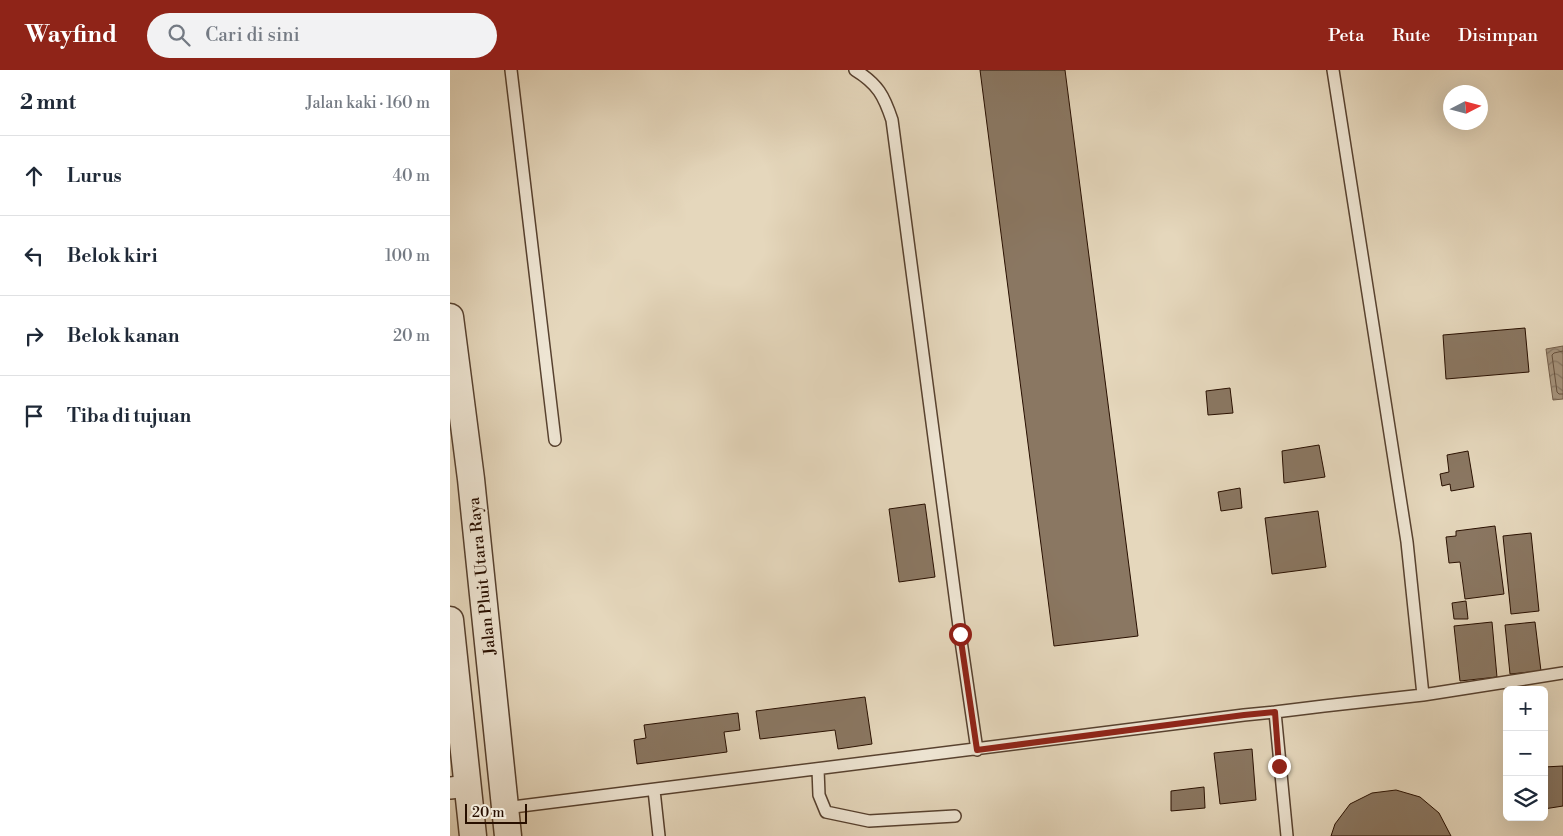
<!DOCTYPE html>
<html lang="id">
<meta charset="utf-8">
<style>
:root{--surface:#fff;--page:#f2f2f3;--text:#1f2937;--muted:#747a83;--line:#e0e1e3;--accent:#8f2418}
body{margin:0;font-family:"Libre Bodoni",serif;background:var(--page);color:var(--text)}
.controls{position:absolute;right:15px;bottom:15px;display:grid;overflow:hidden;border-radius:8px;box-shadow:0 5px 20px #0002}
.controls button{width:45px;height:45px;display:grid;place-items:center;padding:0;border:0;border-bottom:1px solid var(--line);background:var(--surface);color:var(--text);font:25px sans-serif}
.compass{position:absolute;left:993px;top:15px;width:45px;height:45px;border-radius:50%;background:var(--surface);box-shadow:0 5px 20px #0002;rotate:84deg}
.scale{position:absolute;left:15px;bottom:12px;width:62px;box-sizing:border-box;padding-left:5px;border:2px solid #280f00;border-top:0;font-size:14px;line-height:18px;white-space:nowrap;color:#280f00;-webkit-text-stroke:4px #eee5d3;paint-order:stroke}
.stop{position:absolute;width:15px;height:15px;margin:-11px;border:4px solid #8f2418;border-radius:50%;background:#fff}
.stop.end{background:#8f2418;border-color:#fff;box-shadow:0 1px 5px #0008}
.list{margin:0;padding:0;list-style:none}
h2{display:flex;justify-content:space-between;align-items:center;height:65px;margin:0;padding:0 20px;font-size:21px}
h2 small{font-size:16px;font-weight:400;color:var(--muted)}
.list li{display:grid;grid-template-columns:32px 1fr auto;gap:15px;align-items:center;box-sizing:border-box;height:80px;padding:0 20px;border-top:1px solid var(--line)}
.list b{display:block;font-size:19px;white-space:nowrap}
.list em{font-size:16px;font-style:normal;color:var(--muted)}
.icon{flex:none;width:28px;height:28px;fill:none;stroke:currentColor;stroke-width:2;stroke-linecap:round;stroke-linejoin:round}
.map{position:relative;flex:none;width:1113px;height:766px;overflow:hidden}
header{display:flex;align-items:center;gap:30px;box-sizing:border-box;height:70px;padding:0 25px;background:var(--accent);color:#fff}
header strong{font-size:24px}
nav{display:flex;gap:28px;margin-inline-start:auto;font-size:18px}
.search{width:350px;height:45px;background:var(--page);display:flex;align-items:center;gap:12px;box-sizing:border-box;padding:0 18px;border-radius:28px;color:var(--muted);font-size:19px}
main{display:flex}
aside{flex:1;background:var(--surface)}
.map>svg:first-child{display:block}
.water{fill:url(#water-waves);stroke:#735e4a}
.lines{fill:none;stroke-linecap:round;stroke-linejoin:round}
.shore{stroke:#66513e;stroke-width:1}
.building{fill:#8a7762;stroke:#280f00}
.service-casing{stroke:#57412f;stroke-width:14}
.minor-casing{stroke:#57412f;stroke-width:24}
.tertiary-casing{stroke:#57412f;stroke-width:29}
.service{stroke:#eee5d3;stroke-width:11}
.minor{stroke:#eee5d3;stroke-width:21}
.tertiary{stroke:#eee5d3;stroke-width:26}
.route{stroke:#8f2418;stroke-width:6}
.labels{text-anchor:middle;stroke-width:4;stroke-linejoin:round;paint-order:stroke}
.street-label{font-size:16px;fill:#280f00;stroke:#eee5d3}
</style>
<header>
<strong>Wayfind</strong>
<div class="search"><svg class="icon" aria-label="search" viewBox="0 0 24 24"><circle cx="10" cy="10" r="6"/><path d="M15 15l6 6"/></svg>Cari di sini</div>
<nav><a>Peta</a><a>Rute</a><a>Disimpan</a></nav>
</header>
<main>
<aside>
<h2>2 mnt<small>Jalan kaki · 160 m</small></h2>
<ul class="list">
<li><svg class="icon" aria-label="ahead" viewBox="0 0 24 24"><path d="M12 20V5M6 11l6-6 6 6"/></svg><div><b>Lurus</b></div><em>40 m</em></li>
<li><svg class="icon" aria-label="left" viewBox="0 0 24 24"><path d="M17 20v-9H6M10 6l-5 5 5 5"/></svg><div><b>Belok kiri</b></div><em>100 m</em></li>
<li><svg class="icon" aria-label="right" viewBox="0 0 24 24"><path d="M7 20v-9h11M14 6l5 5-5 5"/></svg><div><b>Belok kanan</b></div><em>20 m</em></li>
<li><svg class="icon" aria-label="arrive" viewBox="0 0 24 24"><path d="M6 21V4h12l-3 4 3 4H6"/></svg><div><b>Tiba di tujuan</b></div></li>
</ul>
</aside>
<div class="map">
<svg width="1113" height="766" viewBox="0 0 1113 766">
<defs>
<pattern id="water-waves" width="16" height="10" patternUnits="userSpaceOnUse" patternTransform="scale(1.25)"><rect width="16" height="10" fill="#a5937c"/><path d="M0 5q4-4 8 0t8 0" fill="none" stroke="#867663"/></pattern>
</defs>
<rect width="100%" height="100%" fill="#e5d7bc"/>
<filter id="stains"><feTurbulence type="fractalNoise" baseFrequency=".004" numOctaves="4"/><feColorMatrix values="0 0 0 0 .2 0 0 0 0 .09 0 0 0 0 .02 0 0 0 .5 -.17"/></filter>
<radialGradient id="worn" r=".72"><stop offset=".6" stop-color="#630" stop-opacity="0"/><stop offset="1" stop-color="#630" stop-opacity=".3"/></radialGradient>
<path class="water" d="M1113,276V329L1103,330L1096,279Z"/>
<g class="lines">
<path class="shore" d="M1113,281L1104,283L1102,285L1107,322L1109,324H1113"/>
</g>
<path class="building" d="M530,0H615L688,566L604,576Z
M1075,258L1079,302L996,309L993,265Z
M780,318L783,343L758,345L756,321Z
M869,375L875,407L834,413L832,381Z
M1018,381L1024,417L1001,421L1000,414L992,416L990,404L999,402L997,385Z
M790,418L792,438L771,441L768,422Z
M475,434L485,507L449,512L439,439Z
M868,441L876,497L822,504L815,448Z
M1045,456L1054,524L1015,529L1010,492L999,493L996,467L1006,466V461Z
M1081,463L1089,541L1061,544L1053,466Z
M1016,531L1018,549H1004L1002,533Z
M1042,552L1047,607L1010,611L1004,556Z
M1085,552L1091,601L1060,604L1055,555Z
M415,627L422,674L388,679L385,660L310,669L306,641Z
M288,643L290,660L274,662L277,682L187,694L184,670L196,668L194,655Z
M802,679L806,730L770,734L764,683Z
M1113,696V736L1094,739V697Z
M754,717L755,738L721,741V721Z
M946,720L970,727L989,743L1001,766H881L885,754L900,734L922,723Z"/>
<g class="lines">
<defs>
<path id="service" d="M61,0L105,370
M405,0C428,14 434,26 442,50L510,564L527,680
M883,0L957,472L973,625
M825,642L874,636L973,625L1113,603
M368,699L369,725L376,742L419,751L505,746
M204,720L209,766
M55,738L794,645L825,642L837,766"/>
<path id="minor" d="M0,718L17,716"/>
<path id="tertiary" d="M0,247L21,409L58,766
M0,550L23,766"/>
</defs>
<use href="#service" class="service-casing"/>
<use href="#minor" class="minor-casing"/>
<use href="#tertiary" class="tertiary-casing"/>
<use href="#service" class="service"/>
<use href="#minor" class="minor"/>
<use href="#tertiary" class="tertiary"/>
</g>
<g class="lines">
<path class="route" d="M510,564L527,680L794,645L825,642L829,696"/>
</g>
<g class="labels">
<g class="street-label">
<text transform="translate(31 506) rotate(-96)" y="6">Jalan Pluit Utara Raya</text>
</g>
</g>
<rect width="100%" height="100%" filter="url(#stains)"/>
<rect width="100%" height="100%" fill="url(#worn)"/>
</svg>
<div class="controls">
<button>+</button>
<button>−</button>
<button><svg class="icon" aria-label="layers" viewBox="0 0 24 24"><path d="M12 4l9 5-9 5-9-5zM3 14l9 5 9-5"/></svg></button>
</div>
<svg class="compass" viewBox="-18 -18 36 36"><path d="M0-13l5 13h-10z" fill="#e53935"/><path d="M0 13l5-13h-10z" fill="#747a83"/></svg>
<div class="scale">20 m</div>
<div class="stop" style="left:510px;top:564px"></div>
<div class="stop end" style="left:829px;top:696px"></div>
</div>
</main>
